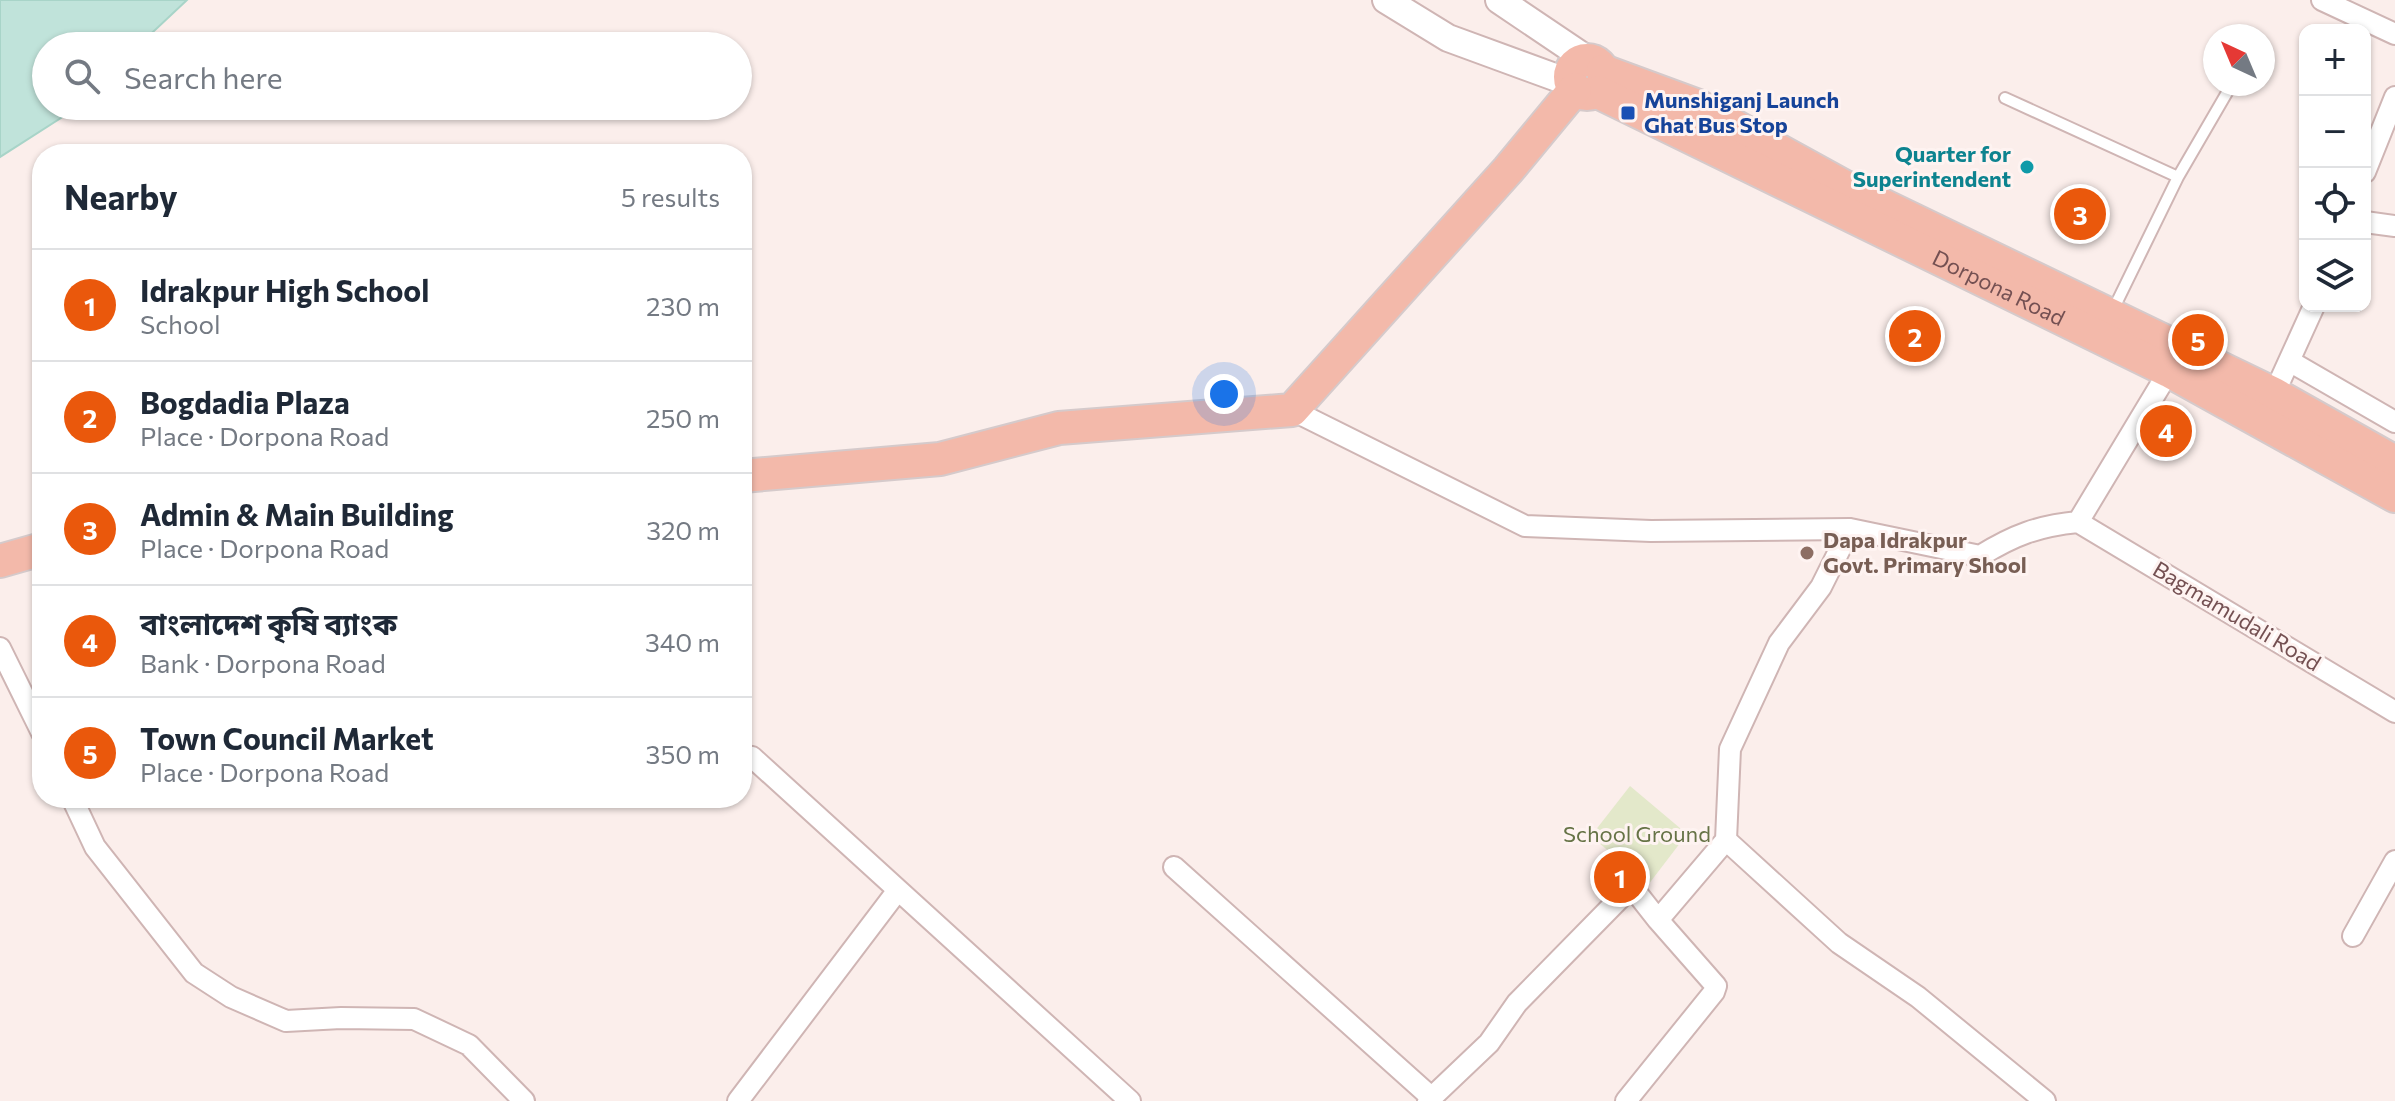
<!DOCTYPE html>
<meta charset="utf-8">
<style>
:root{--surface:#fff;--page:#f6f6f7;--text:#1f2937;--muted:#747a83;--line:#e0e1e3;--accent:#ea580c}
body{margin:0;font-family:Commissioner,"Noto Sans Bengali",sans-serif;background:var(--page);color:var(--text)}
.controls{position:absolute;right:24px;top:24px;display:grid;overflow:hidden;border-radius:16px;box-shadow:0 2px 6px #0004}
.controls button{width:72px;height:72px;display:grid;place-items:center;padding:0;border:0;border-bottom:2px solid var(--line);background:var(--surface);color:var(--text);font:40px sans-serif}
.compass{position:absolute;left:2203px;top:24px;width:72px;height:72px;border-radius:50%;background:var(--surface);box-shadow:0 2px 6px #0004;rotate:316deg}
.you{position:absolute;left:1224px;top:394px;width:28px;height:28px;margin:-20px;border:6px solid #fff;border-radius:50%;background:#1a73e8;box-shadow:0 0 0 12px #1a73e833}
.badge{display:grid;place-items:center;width:52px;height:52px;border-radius:50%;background:var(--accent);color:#fff;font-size:26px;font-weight:700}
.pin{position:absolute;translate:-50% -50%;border:4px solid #fff;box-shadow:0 2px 8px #0006}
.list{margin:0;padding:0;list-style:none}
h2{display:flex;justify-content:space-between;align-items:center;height:104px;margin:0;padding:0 32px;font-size:34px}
h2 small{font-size:26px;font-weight:400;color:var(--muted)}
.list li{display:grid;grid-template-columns:52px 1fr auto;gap:24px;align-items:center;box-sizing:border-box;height:112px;padding:0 32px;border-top:2px solid var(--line)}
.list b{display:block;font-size:30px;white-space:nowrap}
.list p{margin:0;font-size:26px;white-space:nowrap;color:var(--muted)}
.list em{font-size:26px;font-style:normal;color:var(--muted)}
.icon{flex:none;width:44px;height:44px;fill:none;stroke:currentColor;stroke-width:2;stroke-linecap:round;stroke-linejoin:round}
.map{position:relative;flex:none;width:2395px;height:1101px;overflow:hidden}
.search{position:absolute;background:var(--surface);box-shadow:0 2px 6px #0004;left:32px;top:32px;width:720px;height:88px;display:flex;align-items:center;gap:20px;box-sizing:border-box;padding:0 28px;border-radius:44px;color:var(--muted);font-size:30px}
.panel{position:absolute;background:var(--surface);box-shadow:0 2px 6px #0004;left:32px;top:144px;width:720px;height:664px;border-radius:32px}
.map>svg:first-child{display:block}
.green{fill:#e3e8ca}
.water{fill:#c0e3da;stroke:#a8d4c8;stroke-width:2}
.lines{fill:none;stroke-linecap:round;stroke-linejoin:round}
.service-casing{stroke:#cfb5b4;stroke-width:14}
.minor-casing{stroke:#cfb5b4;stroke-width:24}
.tertiary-casing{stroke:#cfb5b4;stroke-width:30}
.primary-casing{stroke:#d5cacb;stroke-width:36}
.service{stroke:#fff;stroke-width:10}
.minor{stroke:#fff;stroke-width:20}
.tertiary{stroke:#fff;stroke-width:26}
.primary{stroke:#f3b9aa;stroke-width:32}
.transit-dot{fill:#1a4fb4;stroke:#fef3f1;stroke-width:3}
.culture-dot{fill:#0f9aa8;stroke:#fef3f1;stroke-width:3}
.education-dot{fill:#8d6e63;stroke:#fef3f1;stroke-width:3}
.labels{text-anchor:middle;stroke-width:6;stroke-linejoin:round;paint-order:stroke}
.transit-label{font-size:22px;font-weight:bold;fill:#164399;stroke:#fef3f1;text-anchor:start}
.culture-label{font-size:22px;font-weight:bold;fill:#0d838f;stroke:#fef3f1;text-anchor:end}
.street-label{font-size:22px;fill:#745052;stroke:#fef3f1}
.education-label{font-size:22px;font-weight:bold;fill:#785e54;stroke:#fef3f1;text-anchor:start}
.park-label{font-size:22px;fill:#667346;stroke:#fef3f1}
</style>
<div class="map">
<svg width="2395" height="1101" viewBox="0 0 2395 1101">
<rect width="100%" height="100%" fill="#fbeeeb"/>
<path class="green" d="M1630,786L1687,834L1648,885L1591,836Z"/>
<path class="water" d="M0,0H187L138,46H46V106H74L64,116L0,157Z"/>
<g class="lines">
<defs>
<path id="service" d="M2005,98L2178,177
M2113,310L2178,177L2232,84"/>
<path id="minor" d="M2322,0L2395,34
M2365,172L2395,97
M2365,222L2395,226
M2291,362L2395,422
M2274,394L2314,306
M1292,410L1525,526L1651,531L1850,529L1980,556C2014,535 2038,526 2078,522L2169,371
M2078,522L2395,712
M0,648L42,733
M742,756L752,757L1130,1101
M72,798L95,847L194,973L231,997L286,1021L341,1018L414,1019L469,1045L524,1101
M1726,840L1839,943L1918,997L2045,1101
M1174,867L1432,1098
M2353,936L2395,861
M738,1101L898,890
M1428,1101L1489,1043L1517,1003L1624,894L1631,890L1636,892L1658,920L1726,840L1730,749L1779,643L1821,587L1850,529
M1626,1101L1714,992L1716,986L1658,920"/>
<path id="tertiary" d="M1386,0L1448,38L1571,83
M1499,0L1585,58"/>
<g id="primary">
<circle cx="1587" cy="77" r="17"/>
<path d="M1603,71L1698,106L1847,188L2274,394L2395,462"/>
<path id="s1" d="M1598,92L2169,371L2395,496"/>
<path d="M742,476L940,459L1059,428L1292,410L1508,170L1575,89"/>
<path d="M0,561L42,549"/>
</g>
</defs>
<use href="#service" class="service-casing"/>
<use href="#minor" class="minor-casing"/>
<use href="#tertiary" class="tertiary-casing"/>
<use href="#primary" class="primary-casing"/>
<use href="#service" class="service"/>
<use href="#minor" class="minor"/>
<use href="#tertiary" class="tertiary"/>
<use href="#primary" class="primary"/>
</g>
<rect class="transit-dot" x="1620" y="105" width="16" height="16" rx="4"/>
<circle class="culture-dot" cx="2027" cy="167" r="8"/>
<circle class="education-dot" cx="1807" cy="553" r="8"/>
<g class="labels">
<g class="transit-label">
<text x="1644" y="108">Munshiganj Launch<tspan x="1644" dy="25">Ghat Bus Stop</tspan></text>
</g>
<g class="culture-label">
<text x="2011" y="162">Quarter for<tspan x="2011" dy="25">Superintendent</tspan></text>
</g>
<g class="street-label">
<text dy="8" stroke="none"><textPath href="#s1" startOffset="446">Dorpona Road</textPath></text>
<text transform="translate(2237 616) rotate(31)" y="8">Bagmamudali Road</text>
</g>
<g class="education-label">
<text x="1823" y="548">Dapa Idrakpur<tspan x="1823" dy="25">Govt. Primary Shool</tspan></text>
</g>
<g class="park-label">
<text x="1637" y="842">School Ground</text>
</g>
</g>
</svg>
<div class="controls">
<button>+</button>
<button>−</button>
<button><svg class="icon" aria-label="locate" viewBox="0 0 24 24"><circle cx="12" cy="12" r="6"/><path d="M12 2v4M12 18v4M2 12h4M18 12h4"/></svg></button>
<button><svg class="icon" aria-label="layers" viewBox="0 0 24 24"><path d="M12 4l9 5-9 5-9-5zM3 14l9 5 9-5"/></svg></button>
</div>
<svg class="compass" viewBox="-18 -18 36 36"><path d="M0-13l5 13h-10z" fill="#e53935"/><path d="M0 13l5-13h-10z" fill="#747a83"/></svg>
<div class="you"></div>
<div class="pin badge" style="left:1620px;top:877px">1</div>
<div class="pin badge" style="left:1915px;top:336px">2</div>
<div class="pin badge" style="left:2080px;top:214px">3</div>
<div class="pin badge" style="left:2166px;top:431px">4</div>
<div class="pin badge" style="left:2198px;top:340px">5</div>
<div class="search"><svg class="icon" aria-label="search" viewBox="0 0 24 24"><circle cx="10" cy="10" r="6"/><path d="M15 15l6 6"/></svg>Search here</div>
<section class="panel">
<h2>Nearby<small>5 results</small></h2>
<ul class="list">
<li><span class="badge">1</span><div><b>Idrakpur High School</b><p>School</p></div><em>230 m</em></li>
<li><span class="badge">2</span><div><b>Bogdadia Plaza</b><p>Place · Dorpona Road</p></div><em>250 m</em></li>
<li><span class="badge">3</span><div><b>Admin &amp; Main Building</b><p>Place · Dorpona Road</p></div><em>320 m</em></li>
<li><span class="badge">4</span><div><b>বাংলাদেশ কৃষি ব্যাংক</b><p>Bank · Dorpona Road</p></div><em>340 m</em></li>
<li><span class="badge">5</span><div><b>Town Council Market</b><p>Place · Dorpona Road</p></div><em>350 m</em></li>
</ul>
</section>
</div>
